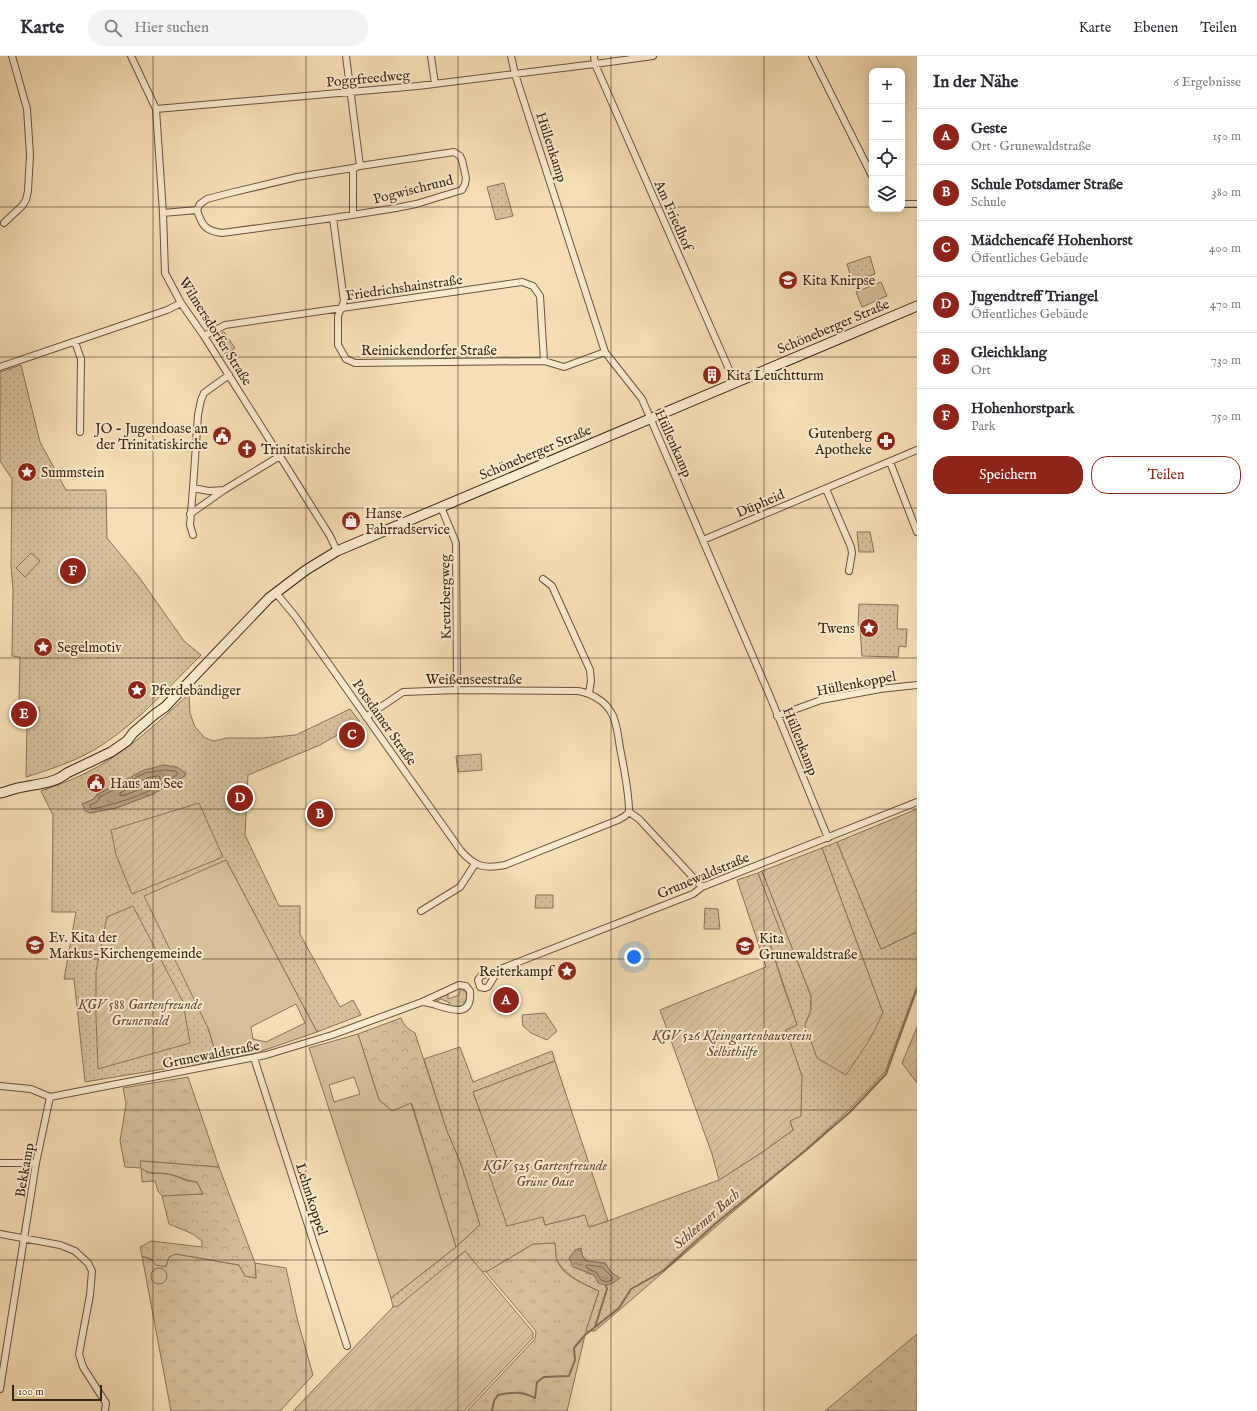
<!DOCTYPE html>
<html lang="de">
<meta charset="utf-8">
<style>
:root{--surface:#fff;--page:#f2f2f3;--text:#2b2b33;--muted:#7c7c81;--line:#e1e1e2;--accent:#8f2418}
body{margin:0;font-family:"IM FELL English",serif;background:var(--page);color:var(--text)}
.controls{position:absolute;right:12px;top:12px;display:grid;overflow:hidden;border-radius:8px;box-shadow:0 2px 10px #0003}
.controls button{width:36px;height:36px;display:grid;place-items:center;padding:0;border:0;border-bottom:1px solid var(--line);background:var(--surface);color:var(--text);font:20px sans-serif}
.scale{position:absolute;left:12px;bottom:10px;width:90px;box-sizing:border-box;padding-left:4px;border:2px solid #382618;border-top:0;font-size:11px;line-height:14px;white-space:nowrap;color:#382618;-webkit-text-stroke:3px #f9ead0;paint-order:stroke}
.you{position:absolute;left:634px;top:901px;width:14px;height:14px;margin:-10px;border:3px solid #fff;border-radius:50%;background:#1a73e8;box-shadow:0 0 0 6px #1a73e833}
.badge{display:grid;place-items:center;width:26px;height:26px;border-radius:50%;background:var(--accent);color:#fff;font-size:13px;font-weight:700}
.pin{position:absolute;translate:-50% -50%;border:2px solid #fff;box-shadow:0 1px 4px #0006}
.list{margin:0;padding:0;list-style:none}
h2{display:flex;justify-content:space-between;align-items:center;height:52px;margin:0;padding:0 16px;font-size:17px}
h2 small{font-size:13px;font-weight:400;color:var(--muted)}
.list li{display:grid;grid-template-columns:26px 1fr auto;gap:12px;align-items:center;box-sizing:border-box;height:56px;padding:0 16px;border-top:1px solid var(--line)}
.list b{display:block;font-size:15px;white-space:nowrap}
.list p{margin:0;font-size:13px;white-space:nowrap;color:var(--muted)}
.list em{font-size:13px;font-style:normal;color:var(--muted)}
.actions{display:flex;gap:8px;padding:12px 16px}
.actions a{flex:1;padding:9px 0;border:1px solid var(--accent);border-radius:16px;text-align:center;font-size:14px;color:var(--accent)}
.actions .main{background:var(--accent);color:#fff}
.icon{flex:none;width:22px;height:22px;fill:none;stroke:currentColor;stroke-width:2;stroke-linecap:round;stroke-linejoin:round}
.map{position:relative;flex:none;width:917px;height:1355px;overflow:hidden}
header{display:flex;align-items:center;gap:24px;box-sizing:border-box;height:56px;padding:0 20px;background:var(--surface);border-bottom:1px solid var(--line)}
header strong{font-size:19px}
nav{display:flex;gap:22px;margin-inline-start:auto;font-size:14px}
.search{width:280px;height:36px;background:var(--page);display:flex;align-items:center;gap:10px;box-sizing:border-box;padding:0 14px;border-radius:16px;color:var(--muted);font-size:15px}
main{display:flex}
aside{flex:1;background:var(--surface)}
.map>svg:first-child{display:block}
.grass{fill:url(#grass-tufts);stroke:#87735a}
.forest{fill:url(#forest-crowns);stroke:#87735a}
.park{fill:url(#park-dots);stroke:#87735a;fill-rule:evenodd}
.garden{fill:url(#garden-furrows);stroke:#87735a}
.pitch{fill:#d6c09b;stroke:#87735a;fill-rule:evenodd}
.water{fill:url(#water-ripples);stroke:#836f56}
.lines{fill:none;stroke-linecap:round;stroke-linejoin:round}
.shore{stroke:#76634c;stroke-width:1}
.stream{stroke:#836f56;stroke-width:2}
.street-casing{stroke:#685440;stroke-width:8}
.secondary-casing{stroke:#382618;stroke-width:11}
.street{stroke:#f9ead0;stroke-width:6}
.secondary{stroke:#f9ead0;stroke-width:9}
.grid{fill:none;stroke:#382618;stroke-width:1;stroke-opacity:0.55}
.labels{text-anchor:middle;stroke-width:4;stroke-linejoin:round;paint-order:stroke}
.street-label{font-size:14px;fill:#382618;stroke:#f9ead0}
.poi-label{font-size:14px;fill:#382618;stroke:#f9ead0;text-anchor:start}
.park-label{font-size:14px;font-style:italic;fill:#604c39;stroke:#f9ead0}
.water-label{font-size:15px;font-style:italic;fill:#5e4b37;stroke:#f9ead0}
</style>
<header>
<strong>Karte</strong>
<div class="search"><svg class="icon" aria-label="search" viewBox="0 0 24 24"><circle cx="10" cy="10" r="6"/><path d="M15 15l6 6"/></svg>Hier suchen</div>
<nav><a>Karte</a><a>Ebenen</a><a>Teilen</a></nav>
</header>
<main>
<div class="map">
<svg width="917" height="1355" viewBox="0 0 917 1355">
<defs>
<pattern id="grass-tufts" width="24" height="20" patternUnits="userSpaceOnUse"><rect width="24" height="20" fill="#d6c09b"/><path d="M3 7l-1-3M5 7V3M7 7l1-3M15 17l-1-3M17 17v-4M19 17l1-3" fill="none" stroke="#b8a585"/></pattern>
<pattern id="forest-crowns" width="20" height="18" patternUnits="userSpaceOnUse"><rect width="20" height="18" fill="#d6c09b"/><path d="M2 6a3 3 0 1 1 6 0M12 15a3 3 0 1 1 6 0" fill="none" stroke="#b8a585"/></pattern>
<pattern id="park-dots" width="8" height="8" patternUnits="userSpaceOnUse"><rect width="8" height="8" fill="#d6c09b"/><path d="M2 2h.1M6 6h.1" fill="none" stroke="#b8a585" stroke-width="1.8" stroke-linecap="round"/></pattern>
<pattern id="garden-furrows" width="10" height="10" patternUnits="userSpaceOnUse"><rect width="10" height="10" fill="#d6c09b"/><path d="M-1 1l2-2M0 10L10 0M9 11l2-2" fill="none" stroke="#b8a585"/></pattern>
<pattern id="water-ripples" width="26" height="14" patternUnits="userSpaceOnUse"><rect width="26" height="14" fill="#b5a080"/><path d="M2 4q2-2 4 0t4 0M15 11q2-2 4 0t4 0" fill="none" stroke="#948268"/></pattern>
</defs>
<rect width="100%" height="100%" fill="#f6dfb6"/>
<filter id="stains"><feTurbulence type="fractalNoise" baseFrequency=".005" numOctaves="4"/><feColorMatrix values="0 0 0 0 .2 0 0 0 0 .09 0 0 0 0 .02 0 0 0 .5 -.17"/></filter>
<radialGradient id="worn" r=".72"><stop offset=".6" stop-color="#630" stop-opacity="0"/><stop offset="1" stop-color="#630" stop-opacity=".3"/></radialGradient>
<path class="grass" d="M460,933L466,936C468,941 466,947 461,950H458V951L446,950L450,947L441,943L435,946L433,945V944L448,938V943L459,939Z
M188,1021L219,1111L141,1105L147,1117L169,1118L188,1125L197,1126L203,1138L162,1140L158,1135L155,1125L142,1126L141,1112L125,1111L120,1085L126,1048L123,1032Z
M555,1187C556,1193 555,1200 558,1206C563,1220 586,1229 599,1235L586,1275L567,1355H467L535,1283L536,1276L535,1274L486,1216L533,1188Z
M176,1198L239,1209L245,1220L256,1222L255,1207L286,1212L297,1262L313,1319L280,1355H171L142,1200L166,1210L168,1201Z
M917,1278V1355H825Z"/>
<path class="forest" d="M401,962C404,970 408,973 415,977L447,1075L461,1108L480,1169L456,1191L412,1048L392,1055L379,1044L358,978Z
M140,1105L219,1111L255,1207L256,1222L245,1220L239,1209L176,1198L169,1201L166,1211L156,1209L151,1203L142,1200L140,1191L151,1185L202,1191V1185L193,1178L169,1168L162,1140L203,1138L197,1126C187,1125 179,1120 169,1118C158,1116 150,1119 141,1112Z"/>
<path class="park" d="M504,127L513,160L496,164L487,131Z
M870,200L875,218L852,225L847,208Z
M224,276L235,292L225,298L215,281Z
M21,309L40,386L66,434H106L107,482L139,521L184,585L201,599C170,630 140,664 102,689C79,704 52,713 26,721L27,668H35L40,652L19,646L20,601L12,600L13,534L11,510L12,423L0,405V316Z
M857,476H870L874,496H859Z
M859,548L898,549L897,573H907L906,591L899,590L898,601L862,600L860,572L858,568Z
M189,638L190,657L195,671L205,682L214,685L227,682H262L296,679L350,653L360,666L320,689L248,719L245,779L279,850H300V878L340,951L353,944L361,959L317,976L226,804L208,972L218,1004L85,1026L74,923H64L76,856H52L53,759L41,735C55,730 70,725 84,718C124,699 156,668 189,638ZM185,720L153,738L116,752L90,757L82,748L94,743L97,738L117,728Z
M481,698L482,714L458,716L456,700Z
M837,786L881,893L917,876V930L885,1016L849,1054L805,1094L595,1275H586L599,1235C586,1229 564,1219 558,1206C555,1201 556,1192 555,1187L533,1188L486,1216L481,1215L465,1195L398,1251H393L391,1242L456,1191L480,1169L461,1108L447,1075L424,1003L460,991L473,1026L552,995L555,1005L473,1036L501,1111L488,1115L543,1161L545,1169L585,1159L589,1171L608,1165L719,1124L764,1095L793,1074L790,1065L802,1020L785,974L797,969L770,888L782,882L758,817L762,815L811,940V954L805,969L883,957L822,792ZM581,1192L582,1199L586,1205L605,1207L612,1217L619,1222L594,1219L587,1217L575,1194Z
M536,839H553V852H535Z
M705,852L718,853L720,873H704Z
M545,957L557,975L547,984L531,977L523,970L522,959Z"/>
<path class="garden" d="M199,747L223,801L132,838L116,799L111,774Z
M917,753V876L881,893L837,786Z
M822,792L883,957L870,983L846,1019L817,1002L805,969L811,954V940L762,815Z
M758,817L783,882L770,888L782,926L797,969L786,974L802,1020L801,1060L790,1065L793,1074L764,1095L719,1124L712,1098L660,954L766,911L737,824Z
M133,850L183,946L190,987L98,1013L96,962V915L107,861Z
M917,971V1027L902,1007Z
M555,1005L608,1165L589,1171L585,1159L545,1169L543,1161L507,1170L488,1115L500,1110L473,1036Z
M465,1195L533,1276V1282L464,1355H293L393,1251L398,1250Z"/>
<path class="pitch" d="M881,226L887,240L862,251L856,236Z
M31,497L40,505L25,521L16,512Z
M226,804L317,976L256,997L218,1004L208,972L144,840ZM296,948L305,967L266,986L253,983L251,971Z
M358,978L379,1044L392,1055L411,1047L456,1191L391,1242L309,992ZM354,1021L360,1038L334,1046L329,1029Z
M151 1220a8 8 0 1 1 16 0a8 8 0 1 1-16 0Z"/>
<path class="water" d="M164,709L177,711L186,717L185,720L153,738L116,752L90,757L85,755L82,748L94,743L97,739L144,714Z
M581,1192L582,1199L586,1205L605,1207L612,1217L620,1222C611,1229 608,1231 598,1227L594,1219L573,1211L569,1202L575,1194Z"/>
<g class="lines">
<path class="shore" d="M165,714L176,715L178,718C153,736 122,747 92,753L90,751V749L97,746L100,741L145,717Z
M158,720L160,721V723L149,730L122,740L120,739V737L147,722Z
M588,1209L602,1211L612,1221V1224L607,1226L601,1224L596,1216L587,1212L586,1210Z"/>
<path class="stream" d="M595,1271L607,1233L606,1230
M492,1355L494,1345L498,1339C513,1336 522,1335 535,1342L537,1326L544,1321L569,1320L575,1304L574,1292L585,1279L619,1252L631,1233L663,1215L715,1168L805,1095L850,1056L886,1018L917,933"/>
<defs>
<path id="street" d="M131,0L156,53L163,157L165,217L181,247L204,280L293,421L330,480L337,495
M346,0L360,110L454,96L460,100L462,104L466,122L465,128L462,134L416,148L396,152L333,162L222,177C206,175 202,170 197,154L200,148L207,143L230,137L297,121L353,112
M431,0L435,28
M511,0L515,18L605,296L642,343L769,638L828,782
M594,0L595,8L735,327
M812,0L872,120
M156,53L418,30L595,8L653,0
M902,148H917
M163,157L197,154
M353,158V112L357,111
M333,162L344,245L338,260V289L346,303L355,307L544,305L564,311L605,296
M4,167L22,150L26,144L28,135L30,99L27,53L12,0
M204,280L225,269L522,226L533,230L540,240L544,305
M75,286L81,303L80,376
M0,311L167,254L181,247
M229,319L204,337L201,344L198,359L193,432L209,435L224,434L280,400
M890,406L917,476
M193,432L190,469L193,479
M826,433L851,491L852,497L849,515
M441,451L456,487L457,634
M190,458L224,434
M703,484L917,394
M543,523L552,530L590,614L591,625L589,637
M276,537L295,560L461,795C475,811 485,813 505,809L618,764L625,760L629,756L639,763L702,831
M777,660L821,644L880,633L917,629
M366,661L403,636L457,634L578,635C590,637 604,644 611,656C617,665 618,680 620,692C624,713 629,735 629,756
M421,855L460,831L475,808
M499,913L488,931L485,932L480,931L478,924L481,920L503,912L693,838L702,831L917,746
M254,1002L347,1290
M0,1030L31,1033L50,1041L266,999L332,979L422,946L459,929L466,930L470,935C473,970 438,946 422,946
M0,1107H36
M0,1178L60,1189L75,1195L88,1207L92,1215L90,1239L79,1298L83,1311L106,1347L105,1355
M0,1333L36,1107L50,1041"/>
<path id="secondary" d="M0,737C7,736 12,733 18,732C35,728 54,728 67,717L111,696L127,685L133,677L155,658L165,651L269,542L306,514L337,495L917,250"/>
</defs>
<use href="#street" class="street-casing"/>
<use href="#secondary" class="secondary-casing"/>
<use href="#street" class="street"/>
<use href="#secondary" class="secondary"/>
</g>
<path class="grid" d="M153,0V1355M306,0V1355M458,0V1355M611,0V1355M764,0V1355M0,151H872M902,151H917M0,301H917M0,452H917M0,602H917M0,753H917M0,903H917M0,1054H917M0,1204H917"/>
<defs>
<symbol id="school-disc" viewBox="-11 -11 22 22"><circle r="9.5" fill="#8f2418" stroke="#f9ead0"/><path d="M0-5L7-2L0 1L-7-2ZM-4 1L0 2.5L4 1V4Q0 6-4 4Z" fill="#fff"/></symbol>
<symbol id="building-disc" viewBox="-11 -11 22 22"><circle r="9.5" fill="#8f2418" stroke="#f9ead0"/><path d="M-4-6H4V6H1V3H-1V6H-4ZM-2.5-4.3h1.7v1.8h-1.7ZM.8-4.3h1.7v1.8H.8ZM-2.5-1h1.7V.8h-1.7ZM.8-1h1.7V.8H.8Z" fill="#fff"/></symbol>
<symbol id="civic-disc" viewBox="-11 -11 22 22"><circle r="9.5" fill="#8f2418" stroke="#f9ead0"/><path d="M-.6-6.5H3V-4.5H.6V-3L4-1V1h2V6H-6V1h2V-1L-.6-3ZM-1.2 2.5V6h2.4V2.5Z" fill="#fff"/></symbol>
<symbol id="pharmacy-disc" viewBox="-11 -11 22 22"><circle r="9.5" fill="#8f2418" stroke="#f9ead0"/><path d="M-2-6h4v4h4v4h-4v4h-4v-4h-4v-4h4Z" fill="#fff"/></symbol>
<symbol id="church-disc" viewBox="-11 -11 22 22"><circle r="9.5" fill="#8f2418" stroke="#f9ead0"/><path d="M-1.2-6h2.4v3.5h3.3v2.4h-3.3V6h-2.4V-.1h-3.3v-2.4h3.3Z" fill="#fff"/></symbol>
<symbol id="sight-disc" viewBox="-11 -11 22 22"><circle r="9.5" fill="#8f2418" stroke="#f9ead0"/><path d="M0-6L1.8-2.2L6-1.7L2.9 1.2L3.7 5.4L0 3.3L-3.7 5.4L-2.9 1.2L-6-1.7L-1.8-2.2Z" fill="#fff"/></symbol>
<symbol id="shop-disc" viewBox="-11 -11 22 22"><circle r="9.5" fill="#8f2418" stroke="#f9ead0"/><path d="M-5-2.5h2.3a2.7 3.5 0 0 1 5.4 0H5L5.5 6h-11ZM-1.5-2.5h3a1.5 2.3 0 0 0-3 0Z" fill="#fff"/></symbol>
</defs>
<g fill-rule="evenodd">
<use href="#school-disc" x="777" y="213" width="22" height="22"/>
<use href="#building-disc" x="701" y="308" width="22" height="22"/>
<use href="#civic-disc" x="211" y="369" width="22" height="22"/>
<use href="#pharmacy-disc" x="875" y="374" width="22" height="22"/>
<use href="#church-disc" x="236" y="382" width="22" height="22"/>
<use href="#sight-disc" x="16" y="405" width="22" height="22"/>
<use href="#shop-disc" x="340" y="454" width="22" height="22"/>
<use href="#sight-disc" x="858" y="561" width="22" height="22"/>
<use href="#sight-disc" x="32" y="580" width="22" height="22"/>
<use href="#sight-disc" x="126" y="623" width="22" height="22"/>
<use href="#civic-disc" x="85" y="716" width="22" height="22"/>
<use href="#school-disc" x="24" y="878" width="22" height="22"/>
<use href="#school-disc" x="734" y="879" width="22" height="22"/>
<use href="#sight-disc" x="556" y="904" width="22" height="22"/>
</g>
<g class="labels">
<g class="street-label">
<text transform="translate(368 22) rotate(-5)" y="5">Poggfreedweg</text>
<text transform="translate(552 91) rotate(72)" y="5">Hüllenkamp</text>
<text transform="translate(413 133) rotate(-14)" y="5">Pogwischrund</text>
<text transform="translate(674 159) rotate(66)" y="5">Am Friedhof</text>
<text transform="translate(404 231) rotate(-8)" y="5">Friedrichshainstraße</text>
<text transform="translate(833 270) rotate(-23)" y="5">Schöneberger Straße</text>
<text transform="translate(216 275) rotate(58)" y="5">Wilmersdorfer Straße</text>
<text x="429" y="299">Reinickendorfer Straße</text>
<text transform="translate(674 387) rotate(66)" y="5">Hüllenkamp</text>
<text transform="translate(535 396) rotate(-23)" y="5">Schöneberger Straße</text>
<text transform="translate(760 447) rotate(-23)" y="5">Düpheid</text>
<text transform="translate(445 541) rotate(-91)" y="5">Kreuzbergweg</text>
<text x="474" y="628">Weißenseestraße</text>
<text transform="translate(856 627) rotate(-11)" y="5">Hüllenkoppel</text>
<text transform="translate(385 666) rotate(55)" y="5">Potsdamer Straße</text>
<text transform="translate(801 685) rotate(68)" y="5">Hüllenkamp</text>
<text transform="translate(703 819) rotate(-23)" y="5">Grunewaldstraße</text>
<text transform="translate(211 998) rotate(-11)" y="5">Grunewaldstraße</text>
<text transform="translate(24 1114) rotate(-80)" y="5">Bekkamp</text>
<text transform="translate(312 1143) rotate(72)" y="5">Lehmkoppel</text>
</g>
<g class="poi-label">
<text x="802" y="229">Kita Knirpse</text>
<text x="726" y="324">Kita Leuchtturm</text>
<text x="208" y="377" text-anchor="end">JO - Jugendoase an<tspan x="208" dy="16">der Trinitatiskirche</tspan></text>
<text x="872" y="382" text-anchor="end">Gutenberg<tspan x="872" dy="16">Apotheke</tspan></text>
<text x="261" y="398">Trinitatiskirche</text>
<text x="41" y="421">Summstein</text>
<text x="365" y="462">Hanse<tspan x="365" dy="16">Fahrradservice</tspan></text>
<text x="855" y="577" text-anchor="end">Twens</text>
<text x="57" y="596">Segelmotiv</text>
<text x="151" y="639">Pferdebändiger</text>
<text x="110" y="732">Haus am See</text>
<text x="49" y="886">Ev. Kita der<tspan x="49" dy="16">Markus-Kirchengemeinde</tspan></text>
<text x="759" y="887">Kita<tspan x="759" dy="16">Grunewaldstraße</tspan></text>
<text x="553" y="920" text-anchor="end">Reiterkampf</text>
</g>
<g class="park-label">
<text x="140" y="953">KGV 588 Gartenfreunde<tspan x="140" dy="16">Grunewald</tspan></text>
<text x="732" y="984">KGV 526 Kleingartenbauverein<tspan x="732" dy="16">Selbsthilfe</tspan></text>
<text x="545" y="1114">KGV 525 Gartenfreunde<tspan x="545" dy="16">Grüne Oase</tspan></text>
</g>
<g class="water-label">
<text transform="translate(706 1163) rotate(-41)" y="5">Schleemer Bach</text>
</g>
</g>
<rect width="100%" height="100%" filter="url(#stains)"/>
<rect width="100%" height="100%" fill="url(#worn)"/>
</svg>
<div class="controls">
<button>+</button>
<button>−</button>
<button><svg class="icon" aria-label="locate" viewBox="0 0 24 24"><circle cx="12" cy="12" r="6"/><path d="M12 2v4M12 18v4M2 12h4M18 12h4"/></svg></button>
<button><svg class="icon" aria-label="layers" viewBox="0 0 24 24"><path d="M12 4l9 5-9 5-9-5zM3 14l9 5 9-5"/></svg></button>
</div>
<div class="scale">100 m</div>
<div class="you"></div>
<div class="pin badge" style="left:506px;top:944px">A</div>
<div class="pin badge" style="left:320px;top:758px">B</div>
<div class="pin badge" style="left:352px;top:679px">C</div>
<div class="pin badge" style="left:240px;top:742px">D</div>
<div class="pin badge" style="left:24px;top:658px">E</div>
<div class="pin badge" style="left:73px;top:515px">F</div>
</div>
<aside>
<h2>In der Nähe<small>6 Ergebnisse</small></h2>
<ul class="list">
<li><span class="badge">A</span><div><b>Geste</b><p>Ort · Grunewaldstraße</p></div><em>150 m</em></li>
<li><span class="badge">B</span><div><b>Schule Potsdamer Straße</b><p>Schule</p></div><em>380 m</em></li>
<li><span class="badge">C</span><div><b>Mädchencafé Hohenhorst</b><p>Öffentliches Gebäude</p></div><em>400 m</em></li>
<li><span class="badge">D</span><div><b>Jugendtreff Triangel</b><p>Öffentliches Gebäude</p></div><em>470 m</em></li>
<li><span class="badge">E</span><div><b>Gleichklang</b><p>Ort</p></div><em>730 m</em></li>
<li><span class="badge">F</span><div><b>Hohenhorstpark</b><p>Park</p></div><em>750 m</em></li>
</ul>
<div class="actions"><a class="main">Speichern</a><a>Teilen</a></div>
</aside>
</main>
